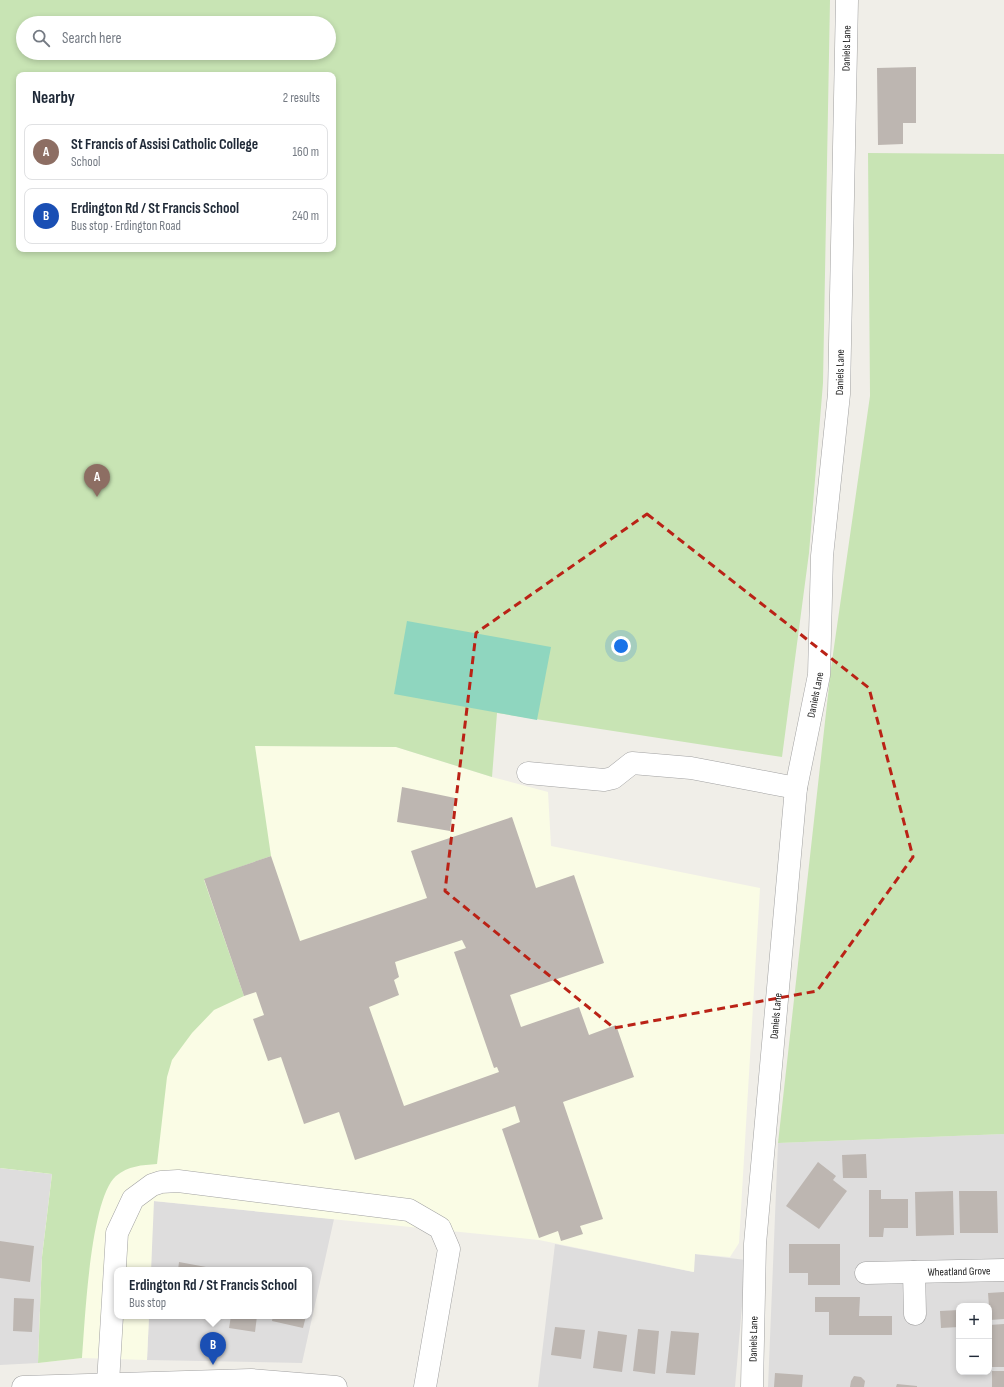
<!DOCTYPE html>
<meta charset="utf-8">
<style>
:root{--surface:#fff;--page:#f6f6f7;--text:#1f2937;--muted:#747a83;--line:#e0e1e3;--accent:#ba2216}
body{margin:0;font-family:"Sofia Sans Condensed",sans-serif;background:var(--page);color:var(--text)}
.controls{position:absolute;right:12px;bottom:12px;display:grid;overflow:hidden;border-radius:8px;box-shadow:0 2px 6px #0003}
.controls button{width:36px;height:36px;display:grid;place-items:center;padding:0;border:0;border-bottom:1px solid var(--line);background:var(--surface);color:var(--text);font:20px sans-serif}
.you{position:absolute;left:621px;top:646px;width:14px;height:14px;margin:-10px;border:3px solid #fff;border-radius:50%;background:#1a73e8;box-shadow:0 0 0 6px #1a73e833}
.badge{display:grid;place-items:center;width:26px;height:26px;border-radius:50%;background:var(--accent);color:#fff;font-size:13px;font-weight:700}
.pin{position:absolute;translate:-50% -33px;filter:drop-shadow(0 1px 2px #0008)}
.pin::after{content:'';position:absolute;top:21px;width:14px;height:12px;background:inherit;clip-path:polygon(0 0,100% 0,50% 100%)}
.popup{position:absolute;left:114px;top:1267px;width:198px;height:52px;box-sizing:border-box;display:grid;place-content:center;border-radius:8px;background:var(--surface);filter:drop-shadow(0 1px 3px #0005);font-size:13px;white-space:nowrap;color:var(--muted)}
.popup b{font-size:15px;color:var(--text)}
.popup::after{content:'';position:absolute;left:50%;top:100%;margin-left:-8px;border:8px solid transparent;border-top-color:var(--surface)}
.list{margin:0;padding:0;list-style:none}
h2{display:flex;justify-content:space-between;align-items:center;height:52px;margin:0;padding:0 16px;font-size:17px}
h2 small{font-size:13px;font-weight:400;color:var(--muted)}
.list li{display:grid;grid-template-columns:26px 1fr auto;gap:12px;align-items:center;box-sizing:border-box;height:56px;margin:0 8px 8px;padding:0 8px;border:1px solid var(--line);border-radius:8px}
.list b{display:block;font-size:15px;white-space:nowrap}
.list p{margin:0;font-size:13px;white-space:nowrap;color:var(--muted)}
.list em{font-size:13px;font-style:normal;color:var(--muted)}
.icon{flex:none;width:22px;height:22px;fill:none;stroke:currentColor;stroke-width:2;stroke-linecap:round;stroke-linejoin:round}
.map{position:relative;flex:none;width:1004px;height:1387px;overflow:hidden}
.search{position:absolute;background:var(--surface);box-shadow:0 2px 6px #0003;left:16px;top:16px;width:320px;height:44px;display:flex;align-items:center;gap:10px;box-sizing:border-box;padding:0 14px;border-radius:22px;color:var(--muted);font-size:15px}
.panel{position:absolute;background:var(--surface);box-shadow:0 2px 6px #0003;left:16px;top:72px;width:320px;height:180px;border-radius:8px}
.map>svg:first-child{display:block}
.residential{fill:#dedddd;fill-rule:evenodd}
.education{fill:#fafce5}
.grass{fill:#c8e4b4;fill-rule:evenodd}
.pitch{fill:#8fd6bf}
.building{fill:#bdb6b1;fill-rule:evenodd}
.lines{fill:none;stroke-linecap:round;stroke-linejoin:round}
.minor-casing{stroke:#a1a1a1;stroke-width:23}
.minor{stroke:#fff;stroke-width:22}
.marked{fill:none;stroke:#ba2216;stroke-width:3;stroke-dasharray:8 5;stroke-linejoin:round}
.labels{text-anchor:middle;stroke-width:3;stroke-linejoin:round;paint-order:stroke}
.street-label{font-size:11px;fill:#202020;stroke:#fff}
</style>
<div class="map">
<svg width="1004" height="1387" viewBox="0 0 1004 1387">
<rect width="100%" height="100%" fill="#f0eee8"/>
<path class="residential" d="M1004,1134V1387H768L778,1143ZM959,1306H989V1372H959Z
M0,1168L52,1174L42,1257L38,1363L0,1365Z
M153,1201L334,1219L302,1363L147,1360L149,1316H309V1270H151Z
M555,1244L693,1272L695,1254L746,1260L735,1387H538Z"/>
<path class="education" d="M0,0L23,23V53L19,75V249L189,745L396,747L492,777L548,792L551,846L760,888L739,1243L730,1257L695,1254L694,1272L539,1240L154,1201L151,1270H117V1316H149L147,1360L82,1358L38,1363L42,1257L52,1174L0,1168Z"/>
<path class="grass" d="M0,0H830L823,383L809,553L782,757L497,713L492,777L396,747L255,746L271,856L204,880L244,996L214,1010L192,1033L172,1060L167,1077L157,1164C142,1165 128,1166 116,1176C90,1199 85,1321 82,1358L38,1363L42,1257L52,1174L0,1168ZM23,23H329V53H23ZM19,75H333V249H19Z
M868,153L1004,154V1134L778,1143L831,668L870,396Z"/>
<path class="pitch" d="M407,621L551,647L537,720L394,694Z"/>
<path class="building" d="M916,67V123H903V144L878,145L877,68Z
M402,787L455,798L450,831L397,822Z
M512,817L536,888L574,875L604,963L510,995L521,1027L579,1007L589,1035L616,1025L634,1077L563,1102L603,1219L580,1226L583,1234L561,1241L558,1231L539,1238L502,1129L520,1122L515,1106L355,1160L339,1112L304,1124L281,1057L268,1061L253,1019L264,1015L256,992L244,996L204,879L271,856L300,941L427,898L411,851ZM462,940L466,948L454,952L494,1068L497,1067L499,1072L404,1106L369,1007L399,995L394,980L399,977L395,962Z
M866,1154L867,1178H843L842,1155Z
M818,1162L836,1176L833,1180L847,1191L819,1229L786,1206Z
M869,1190H881V1199H908V1228H884L883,1237H869Z
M953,1191L954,1235L916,1236L915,1192Z
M959,1191H997L998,1233H960Z
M0,1241L34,1246L30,1282L0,1278Z
M789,1244H840V1285H808V1273H789Z
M179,1262L217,1269V1270H178Z
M1004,1292V1319L990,1320L988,1293Z
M815,1297H860L859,1316H892V1335H829V1312H815Z
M14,1298L34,1299L32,1332L13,1331Z
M959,1310V1327L941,1328L940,1311Z
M231,1316H257L255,1332L229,1328Z
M273,1316H306L303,1328L272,1321Z
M1004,1324V1367H989V1325Z
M555,1327L585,1330L581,1359L551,1355Z
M638,1329L659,1331L655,1374L633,1371Z
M598,1331L627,1335L622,1372L593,1368Z
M671,1331L699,1333L695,1375L666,1373Z
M992,1371H1004V1387H992Z
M775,1373L803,1375L802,1387H774Z
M854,1376L861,1377L865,1381L864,1387H850L851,1381Z
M897,1384L917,1386V1387H896Z"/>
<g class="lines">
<defs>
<g id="minor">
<path d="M528,773L604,780L613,778L632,763L691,768L796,788"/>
<path d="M914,1272L915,1314"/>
<path id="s1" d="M866,1273L1004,1270"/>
<path d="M108,1383L117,1233L133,1199L152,1185L161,1182L178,1181L409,1210L440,1228L449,1249L425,1387"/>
<path d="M23,1387L251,1380L336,1387"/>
<path id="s2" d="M752,1387L755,1244L796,788L819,675L822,556L839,394L847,0"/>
</g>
</defs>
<use href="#minor" class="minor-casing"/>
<use href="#minor" class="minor"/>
</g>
<path class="marked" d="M647,514L869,688L913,857L817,991L614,1028L445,891L476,633Z"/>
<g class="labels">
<g class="street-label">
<text dy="4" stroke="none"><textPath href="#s2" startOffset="1344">Daniels Lane</textPath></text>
<text dy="4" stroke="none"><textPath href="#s2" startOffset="1020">Daniels Lane</textPath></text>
<text dy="4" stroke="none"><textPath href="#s2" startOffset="696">Daniels Lane</textPath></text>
<text dy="4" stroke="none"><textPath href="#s2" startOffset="372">Daniels Lane</textPath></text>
<text dy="4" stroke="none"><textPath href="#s1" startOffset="93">Wheatland Grove</textPath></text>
<text dy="4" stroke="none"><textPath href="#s2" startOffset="48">Daniels Lane</textPath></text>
</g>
</g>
</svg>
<div class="controls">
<button>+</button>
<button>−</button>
</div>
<div class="you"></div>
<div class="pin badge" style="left:97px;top:497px;background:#8d6e63">A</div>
<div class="pin badge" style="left:213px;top:1365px;background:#1a4fb4">B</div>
<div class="popup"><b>Erdington Rd / St Francis School</b>Bus stop</div>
<div class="search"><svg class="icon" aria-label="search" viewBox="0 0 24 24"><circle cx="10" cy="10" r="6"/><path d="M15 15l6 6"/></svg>Search here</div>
<section class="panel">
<h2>Nearby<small>2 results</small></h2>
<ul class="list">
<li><span class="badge" style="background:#8d6e63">A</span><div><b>St Francis of Assisi Catholic College</b><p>School</p></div><em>160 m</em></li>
<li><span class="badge" style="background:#1a4fb4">B</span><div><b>Erdington Rd / St Francis School</b><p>Bus stop · Erdington Road</p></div><em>240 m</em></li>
</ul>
</section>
</div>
